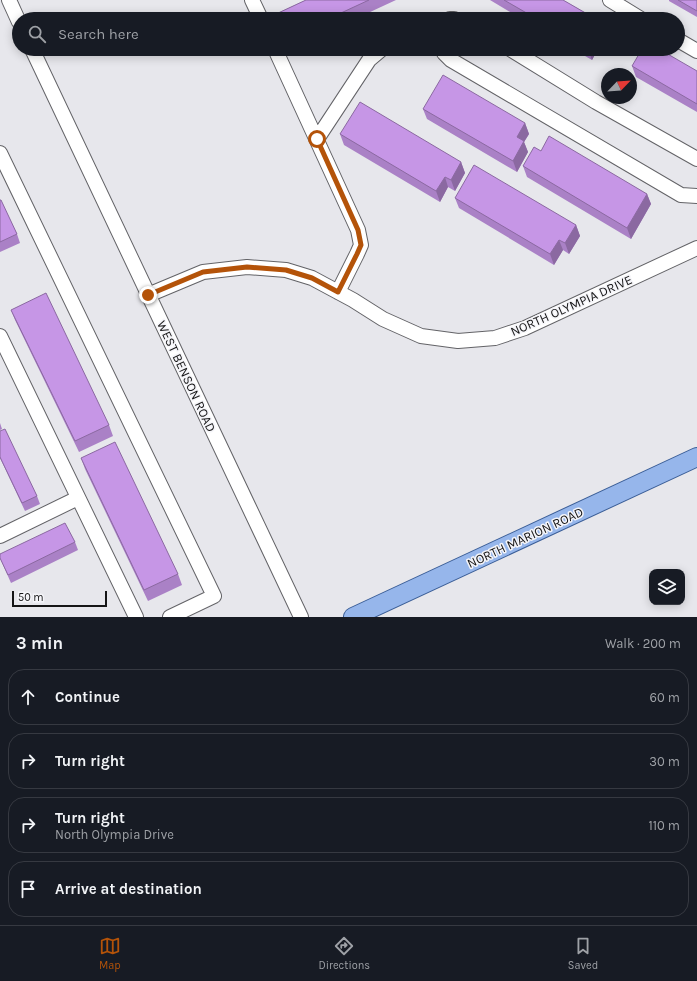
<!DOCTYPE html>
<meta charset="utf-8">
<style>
:root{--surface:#171b24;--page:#242831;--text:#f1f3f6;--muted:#9ea1a6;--line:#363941;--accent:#b45309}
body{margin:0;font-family:Karla,sans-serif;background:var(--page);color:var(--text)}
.controls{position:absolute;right:12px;bottom:12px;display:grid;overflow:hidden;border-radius:8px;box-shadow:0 2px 10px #0003}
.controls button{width:36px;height:36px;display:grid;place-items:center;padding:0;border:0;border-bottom:1px solid var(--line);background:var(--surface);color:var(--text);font:20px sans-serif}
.compass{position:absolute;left:601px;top:68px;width:36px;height:36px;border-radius:50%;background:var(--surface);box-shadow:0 2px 10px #0003;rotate:65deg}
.scale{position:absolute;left:12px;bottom:10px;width:95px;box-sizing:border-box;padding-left:4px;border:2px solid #151516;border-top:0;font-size:11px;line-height:14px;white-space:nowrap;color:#151516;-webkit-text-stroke:3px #f5f5f9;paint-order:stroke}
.stop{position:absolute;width:12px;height:12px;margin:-9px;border:3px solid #b45309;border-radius:50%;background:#fff}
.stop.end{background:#b45309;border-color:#fff;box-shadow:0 1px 4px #0008}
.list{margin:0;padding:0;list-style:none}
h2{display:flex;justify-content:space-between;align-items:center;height:52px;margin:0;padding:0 16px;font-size:17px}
h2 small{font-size:13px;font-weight:400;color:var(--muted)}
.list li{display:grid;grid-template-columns:26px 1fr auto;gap:12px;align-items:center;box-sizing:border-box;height:56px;margin:0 8px 8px;padding:0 8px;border:1px solid var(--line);border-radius:16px}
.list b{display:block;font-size:15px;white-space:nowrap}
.list p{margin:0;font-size:13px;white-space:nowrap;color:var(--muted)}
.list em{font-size:13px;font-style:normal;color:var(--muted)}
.icon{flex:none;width:22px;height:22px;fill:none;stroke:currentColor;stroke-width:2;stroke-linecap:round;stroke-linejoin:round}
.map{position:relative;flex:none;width:697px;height:617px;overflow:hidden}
.search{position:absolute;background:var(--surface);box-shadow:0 2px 10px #0003;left:12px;right:12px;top:12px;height:44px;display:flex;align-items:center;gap:10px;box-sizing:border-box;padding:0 14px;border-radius:22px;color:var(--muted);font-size:15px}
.sheet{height:308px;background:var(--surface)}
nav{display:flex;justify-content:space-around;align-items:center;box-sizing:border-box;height:56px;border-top:1px solid var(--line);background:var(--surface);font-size:11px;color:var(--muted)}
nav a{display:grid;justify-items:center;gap:2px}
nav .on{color:var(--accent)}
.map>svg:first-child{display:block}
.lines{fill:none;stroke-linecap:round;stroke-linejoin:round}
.minor-casing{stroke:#636367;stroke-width:16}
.major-casing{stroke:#3b5e97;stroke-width:20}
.minor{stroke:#fff;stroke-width:14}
.major{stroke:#96b6eb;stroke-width:18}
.wall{fill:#aa81c6}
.shaded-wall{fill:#8b69a1}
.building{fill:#c696e6;stroke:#8b69a1}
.route{stroke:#b45309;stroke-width:5}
.labels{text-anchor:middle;stroke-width:3;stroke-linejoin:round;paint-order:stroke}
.street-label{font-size:13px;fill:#151516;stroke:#f5f5f9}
</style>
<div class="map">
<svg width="697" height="617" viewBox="0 0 697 617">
<rect width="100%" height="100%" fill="#e7e7ec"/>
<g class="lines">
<defs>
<path id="minor" d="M9,0L19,22
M252,0L261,19
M610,0L641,19
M450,19H454
M678,40L697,51
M32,49L301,617
M275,49L358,230L361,245L357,254L338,292
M442,49L444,53L451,60L681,195L697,196
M510,49L596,102L697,159
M317,139L369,60L382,49
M0,153L214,596L170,617
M148,295L203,272L247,267L286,270L312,278L353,300L383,319L421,336L458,341L495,338L525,328L697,248
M0,336L136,617
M0,536L78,498"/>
<path id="major" d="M353,617L697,457"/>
</defs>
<use href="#minor" class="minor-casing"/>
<use href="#major" class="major-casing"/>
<use href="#minor" class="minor"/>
<use href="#major" class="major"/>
</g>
<path class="wall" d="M306,0H396L355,19H277L276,14Z
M490,0H563L596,19H522Z
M669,0H697V17L669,1Z
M573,49H598L592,60Z
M632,66L697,71V112L636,77Z
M423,109L525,123L529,134L524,142L528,152L517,172L427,119Z
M340,134L461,162L465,173L455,191L448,187L440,202L344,145Z
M541,151L647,194L651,204L631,239L527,177L523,166Z
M455,198L576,225L580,236L569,254L563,250L554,265L459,208Z
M0,200L17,234L20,243L0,252Z
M11,310L109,425L113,436L79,452L15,320Z
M0,423L2,429L0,430Z
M0,431L37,496L40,504L25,511L0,458Z
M81,458L178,574L182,585L148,601L85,469Z
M75,542L78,550L11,583L0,558V554Z"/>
<path class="shaded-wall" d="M588,49H598L592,60Z
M525,123L529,134L524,142L528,152L517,172L513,161L517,137Z
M461,162L465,173L455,191L451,180Z
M445,177L448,187L440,202L436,191Z
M647,194L651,204L631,239L627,228Z
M576,225L580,236L569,254L565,243Z
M559,240L563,250L554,265L550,254Z"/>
<path class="building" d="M306,0H369L328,19H278L276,14Z
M504,0H563L596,19H537Z
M678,0H697V11Z
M642,49H659L697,71V104L632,66Z
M443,75L525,123L517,137L524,141L513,161L423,109Z
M360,102L461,162L451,180L445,177L436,191L340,134Z
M549,136L647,194L627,228L523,166L534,147L541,151Z
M474,165L576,225L565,243L559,240L550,254L455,198Z
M0,200H1L17,234L0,242Z
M46,293L109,425L75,441L11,310Z
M5,429L37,496L22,503L0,457V431Z
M115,442L178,574L144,590L81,458Z
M65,523L75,542L8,575L0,558V554Z"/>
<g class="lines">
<path class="route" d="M148,295L203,272L247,267L286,270L312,278L338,292L357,254L361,245L358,230L317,139"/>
</g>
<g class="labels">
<g class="street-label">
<text transform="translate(571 305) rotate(-24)" y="5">NORTH OLYMPIA DRIVE</text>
<text transform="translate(187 376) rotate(65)" y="5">WEST BENSON ROAD</text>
<text transform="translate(525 537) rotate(-25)" y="5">NORTH MARION ROAD</text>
</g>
</g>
</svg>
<div class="controls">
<button><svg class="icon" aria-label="layers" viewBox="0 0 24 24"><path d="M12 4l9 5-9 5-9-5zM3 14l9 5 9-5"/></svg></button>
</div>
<svg class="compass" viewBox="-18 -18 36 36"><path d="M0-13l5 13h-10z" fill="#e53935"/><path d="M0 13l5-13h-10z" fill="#9ea1a6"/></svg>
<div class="scale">50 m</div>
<div class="stop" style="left:317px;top:139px"></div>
<div class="stop end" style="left:148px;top:295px"></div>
<div class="search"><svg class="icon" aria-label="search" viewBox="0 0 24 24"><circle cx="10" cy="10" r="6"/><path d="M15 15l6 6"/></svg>Search here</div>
</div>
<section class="sheet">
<h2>3 min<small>Walk · 200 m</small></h2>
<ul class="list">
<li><svg class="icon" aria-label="ahead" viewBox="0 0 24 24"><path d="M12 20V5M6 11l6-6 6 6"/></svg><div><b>Continue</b></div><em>60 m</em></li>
<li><svg class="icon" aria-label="right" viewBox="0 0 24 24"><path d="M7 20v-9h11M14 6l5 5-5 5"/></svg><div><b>Turn right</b></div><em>30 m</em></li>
<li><svg class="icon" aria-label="right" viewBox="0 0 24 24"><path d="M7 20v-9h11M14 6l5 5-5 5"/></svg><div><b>Turn right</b><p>North Olympia Drive</p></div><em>110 m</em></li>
<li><svg class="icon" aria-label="arrive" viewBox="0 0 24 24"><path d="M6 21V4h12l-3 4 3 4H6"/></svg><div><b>Arrive at destination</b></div></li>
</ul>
</section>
<nav>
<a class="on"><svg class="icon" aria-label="map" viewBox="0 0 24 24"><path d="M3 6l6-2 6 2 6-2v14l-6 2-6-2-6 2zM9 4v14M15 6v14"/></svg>Map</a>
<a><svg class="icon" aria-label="directions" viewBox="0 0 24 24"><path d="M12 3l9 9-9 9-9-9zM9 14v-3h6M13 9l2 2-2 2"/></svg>Directions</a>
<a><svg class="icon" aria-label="saved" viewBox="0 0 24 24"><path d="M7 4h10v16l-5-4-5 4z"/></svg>Saved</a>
</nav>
